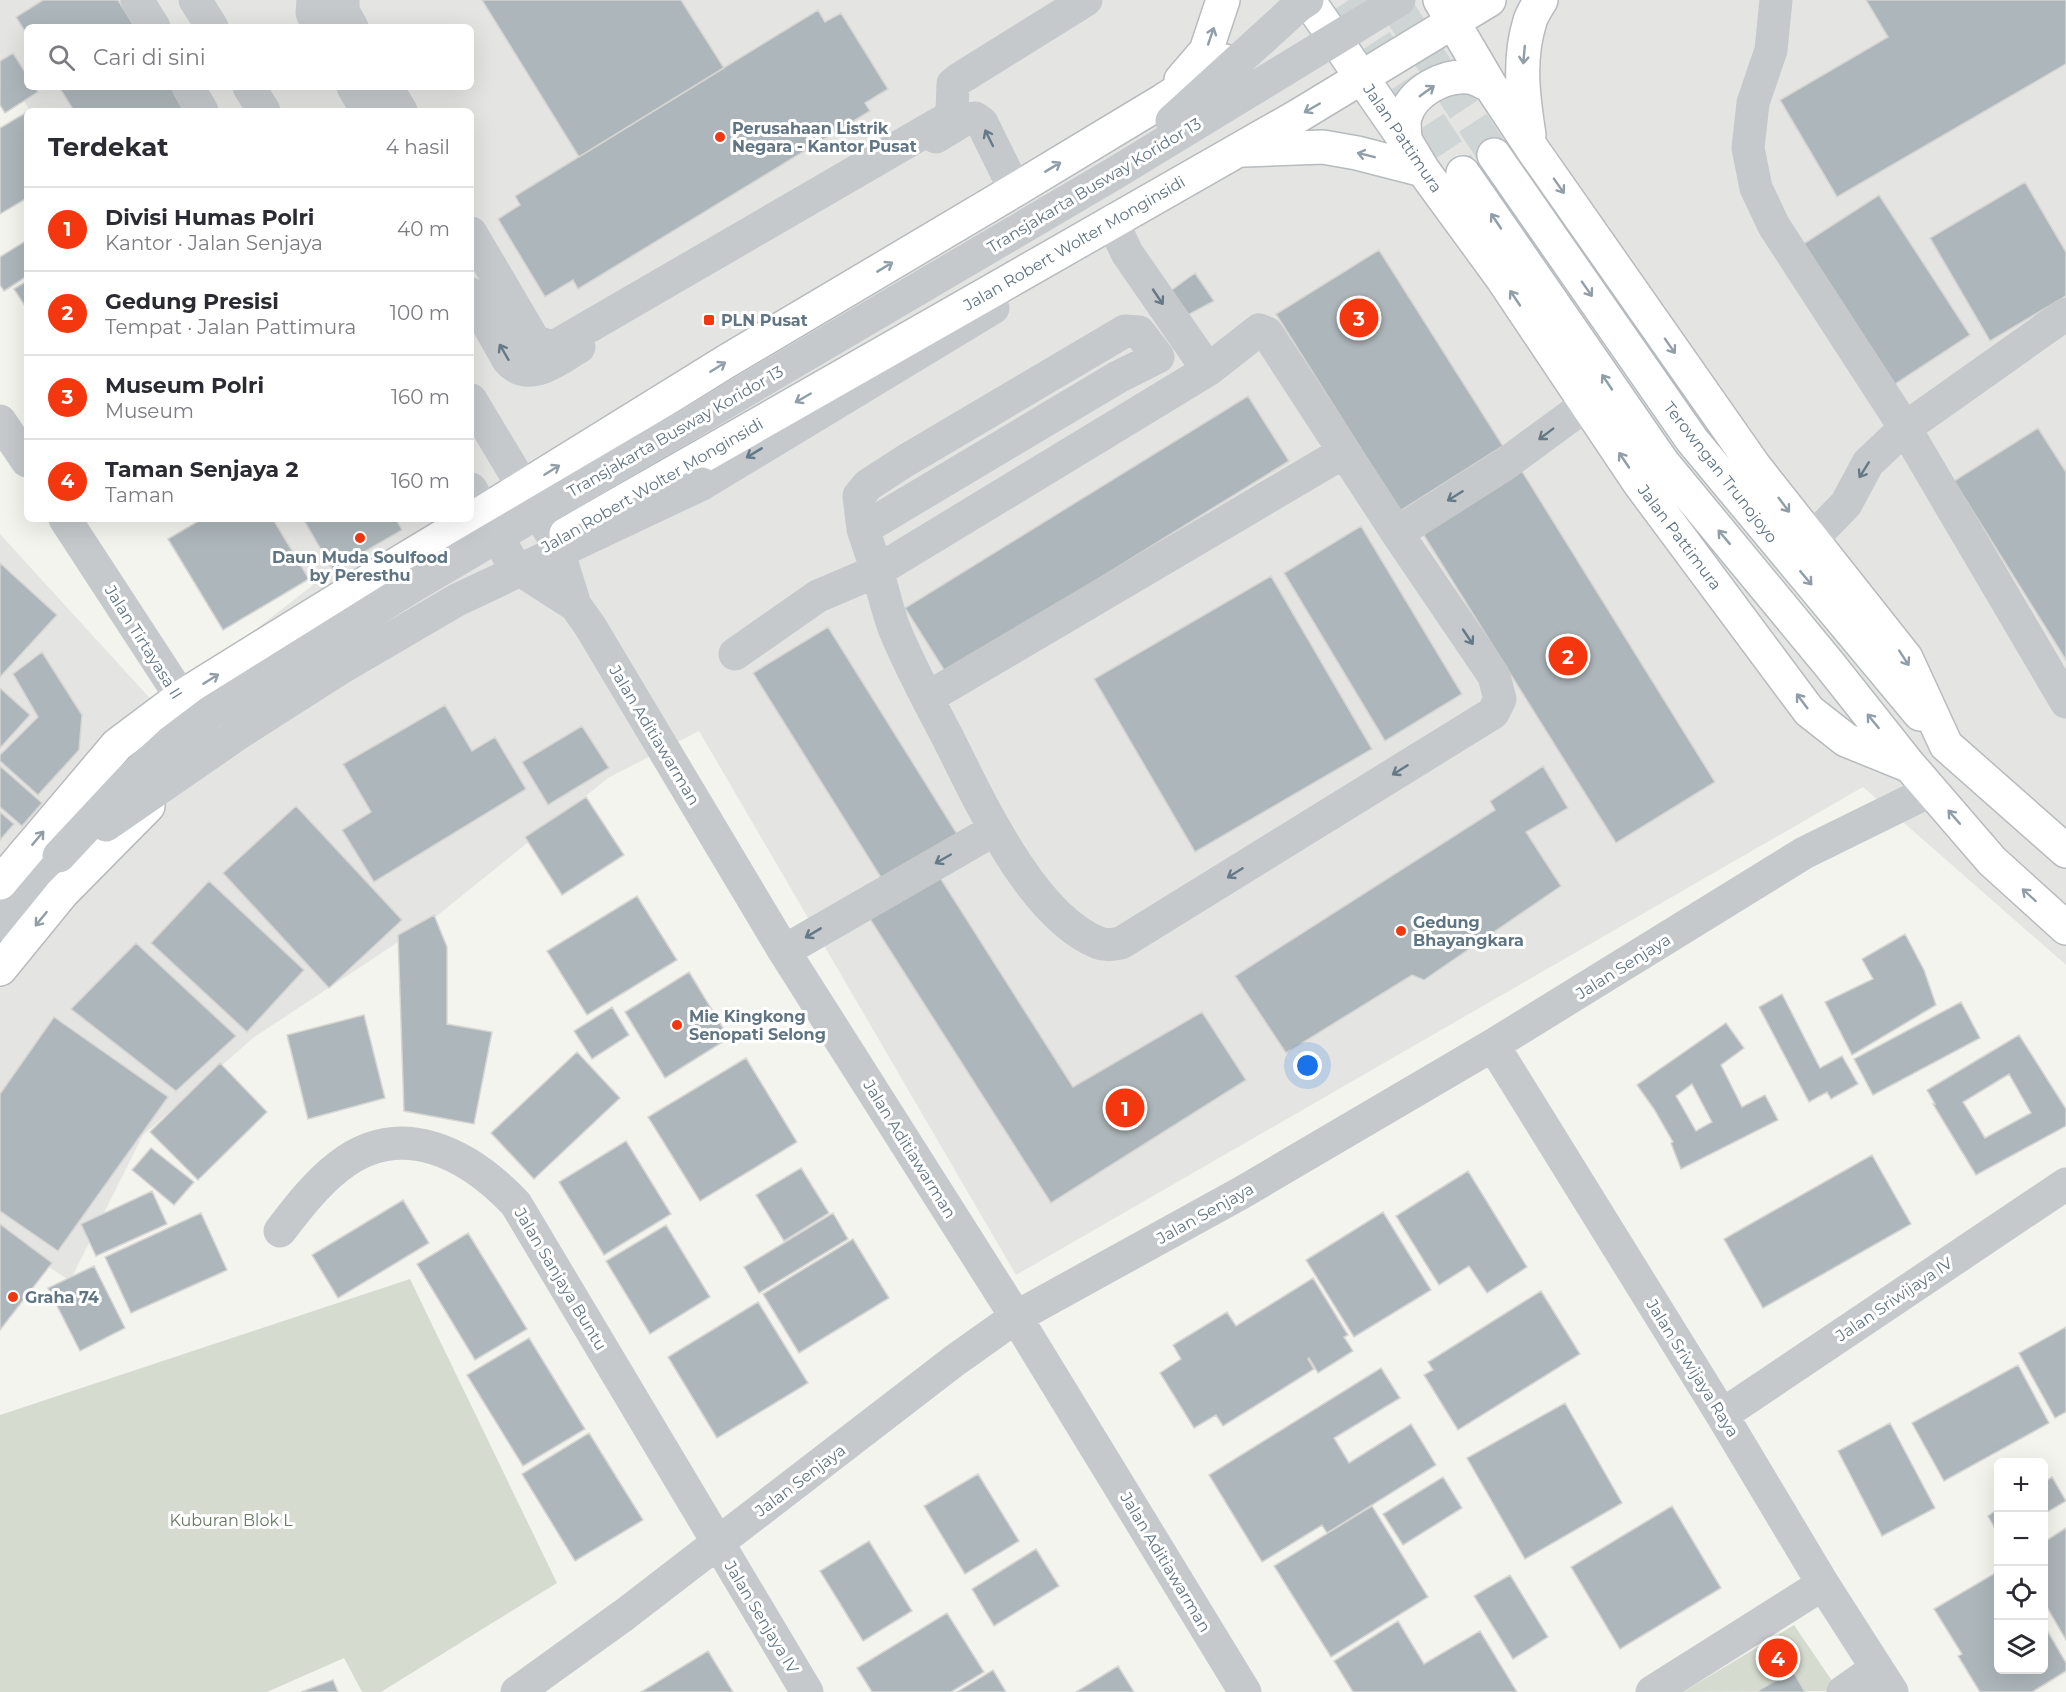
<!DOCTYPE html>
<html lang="id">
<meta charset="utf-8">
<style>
:root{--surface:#fff;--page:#f7f7f7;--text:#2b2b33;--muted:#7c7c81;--line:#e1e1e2;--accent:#f4370e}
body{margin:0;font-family:Montserrat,sans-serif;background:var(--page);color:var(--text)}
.controls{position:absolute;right:18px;bottom:18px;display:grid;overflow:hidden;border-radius:9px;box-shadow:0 6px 24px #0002}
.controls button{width:54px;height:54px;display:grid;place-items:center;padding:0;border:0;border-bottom:2px solid var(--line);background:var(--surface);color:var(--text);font:30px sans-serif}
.you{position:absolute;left:1308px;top:1066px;width:21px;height:21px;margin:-15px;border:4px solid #fff;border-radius:50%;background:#1a73e8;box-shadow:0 0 0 9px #1a73e833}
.badge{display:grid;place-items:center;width:39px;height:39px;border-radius:50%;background:var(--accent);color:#fff;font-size:20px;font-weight:700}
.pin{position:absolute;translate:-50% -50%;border:3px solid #fff;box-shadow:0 2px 6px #0006}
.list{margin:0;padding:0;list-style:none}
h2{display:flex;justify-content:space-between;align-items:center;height:78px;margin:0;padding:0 24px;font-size:26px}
h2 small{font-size:20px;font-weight:400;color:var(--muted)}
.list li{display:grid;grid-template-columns:39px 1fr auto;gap:18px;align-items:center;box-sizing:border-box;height:84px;padding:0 24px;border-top:2px solid var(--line)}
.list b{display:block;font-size:22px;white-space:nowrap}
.list p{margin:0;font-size:20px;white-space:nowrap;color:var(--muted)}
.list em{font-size:20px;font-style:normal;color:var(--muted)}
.icon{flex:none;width:33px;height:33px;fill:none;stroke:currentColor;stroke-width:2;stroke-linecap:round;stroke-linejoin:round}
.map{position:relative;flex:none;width:2066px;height:1692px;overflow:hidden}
.search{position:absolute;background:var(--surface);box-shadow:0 6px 24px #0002;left:24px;top:24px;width:450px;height:66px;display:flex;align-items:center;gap:15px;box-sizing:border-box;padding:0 21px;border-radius:9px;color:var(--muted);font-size:22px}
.panel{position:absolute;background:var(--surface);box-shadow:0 6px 24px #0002;left:24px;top:108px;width:450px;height:414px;border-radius:9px}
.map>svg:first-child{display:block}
.built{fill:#e4e5e2;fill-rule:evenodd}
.green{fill:#d5dccf}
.building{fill:#adb6ba;stroke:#d5d5d2;stroke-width:1.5;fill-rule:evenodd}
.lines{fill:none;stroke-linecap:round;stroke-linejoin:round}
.major-tunnel{stroke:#cfd4d4;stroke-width:33;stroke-dasharray:33 16;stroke-linecap:butt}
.major-casing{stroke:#b7bbbe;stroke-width:36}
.minor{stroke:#c5c9cb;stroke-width:33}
.major{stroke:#fff;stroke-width:33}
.minor-bridge{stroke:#c5c9cb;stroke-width:33}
.oneway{stroke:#909ea8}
.oneway2{stroke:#657987}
.poi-dot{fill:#f4370e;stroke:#fff;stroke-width:2}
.labels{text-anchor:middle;stroke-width:6;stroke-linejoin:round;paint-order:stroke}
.poi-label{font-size:16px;font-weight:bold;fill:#607583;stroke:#fff;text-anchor:start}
.street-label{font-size:16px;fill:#607583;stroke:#fff}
.park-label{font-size:16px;fill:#667a5f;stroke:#fff}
</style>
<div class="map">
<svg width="2066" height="1692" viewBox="0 0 2066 1692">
<rect width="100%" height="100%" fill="#f4f4ef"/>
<path class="built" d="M0,0H2066V965L1863,787L1016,1275L699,731L608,778L433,919L253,1038L143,1135L70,1281L0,1234V534L157,706L313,585L272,519H471V111H30L0,60ZM27,27H471V87H27Z"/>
<path class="green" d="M410,1279L557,1583L381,1692H362L344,1658L267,1692H0V1415Z
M1794,1625L1839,1691L1683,1692Z"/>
<path class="building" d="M43,0H118L135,27H27V35L16,17Z
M482,0H681L724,68L579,157Z
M1866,0H2066V64L1837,197L1780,100L1888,37Z
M818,10L825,22L841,13L888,89L865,103L870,111L578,289L573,280L545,297L498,219L520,205L515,196Z
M13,53L27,75V87H35L38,92L5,113L0,105V61Z
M59,87H171L186,111H74Z
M27,112V198L0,214V128Z
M2025,182L2066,252V296L1990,341L1930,238Z
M1879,195L1970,335L1886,390L1794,250Z
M27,240V276L4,291L0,285V257Z
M1379,250L1503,446L1400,511L1276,314Z
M1195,273L1214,301L1184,317L1165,295Z
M27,281V309L14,289Z
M1248,396L1289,461L946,673L905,608Z
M2038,428L2066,472V660L1954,481Z
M1520,468L1715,782L1616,843L1420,529Z
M202,519H273L309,579L223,630L168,539Z
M303,519H396L402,530L333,570Z
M1361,526L1462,694L1385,741L1284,573Z
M0,563L57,615L0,677Z
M1271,576L1372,749L1195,852L1094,679Z
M828,627L959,837L885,884L753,673Z
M42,652L82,715L79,750L38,795L0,761V755L38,717L13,674Z
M0,688L30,715L0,748Z
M445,705L472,751L495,737L526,789L374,882L342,830L371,812L343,764Z
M582,726L609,768L548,805L522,762Z
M0,766L42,803L22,826L0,807Z
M1543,766L1568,808L1526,832L1561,886L1424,980L1412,975L1286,1053L1235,976L1495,810L1490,801Z
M586,797L624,855L562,895L525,837Z
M296,806L402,920L329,988L223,873Z
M0,812L14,824L0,840Z
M939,876L1073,1087L1202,1012L1246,1080L1051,1203L870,919Z
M209,881L304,970L247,1032L151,943Z
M637,896L677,960L587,1015L547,951Z
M434,915L447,947V1024L492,1032L474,1124L404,1111L398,935Z
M1905,934L1924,970L1936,1005L1852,1055L1825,1002L1873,979L1862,959Z
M136,943L236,1036L176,1091L71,1009Z
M689,972L729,1038L665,1078L625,1012Z
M1782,994L1820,1068L1842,1056L1858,1084L1831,1099L1827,1092L1809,1102L1759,1007Z
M1961,1002L1980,1038L1873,1095L1854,1059Z
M612,1007L629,1035L592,1059L574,1031Z
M364,1015L385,1098L308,1119L287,1035Z
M54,1017L168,1097L58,1251L0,1211V1094Z
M1726,1023L1744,1048L1721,1065L1742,1107L1765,1095L1778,1120L1681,1169L1671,1143L1673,1142L1654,1109L1637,1085ZM1692,1084L1712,1122L1696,1131L1676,1096Z
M2019,1035L2066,1109V1126L1976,1175L1933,1104H1935L1927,1090ZM2009,1074L2031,1113L1985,1138L1963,1102Z
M577,1052L620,1098L534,1179L491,1133Z
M746,1058L797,1142L700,1201L648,1117Z
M220,1063L267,1112L198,1180L150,1132Z
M626,1141L671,1214L604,1255L559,1182Z
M151,1148L194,1182L174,1205L132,1170Z
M1872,1155L1911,1224L1763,1308L1724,1239Z
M801,1168L829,1213L784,1241L756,1195Z
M1468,1171L1527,1267L1487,1293L1469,1266L1439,1285L1396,1216Z
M152,1191L167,1224L96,1256L81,1224Z
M403,1200L429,1243L338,1298L312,1255Z
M1383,1212L1431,1290L1354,1337L1306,1260Z
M201,1213L227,1270L131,1313L105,1257Z
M833,1213L848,1239L759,1293L744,1267Z
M0,1224L52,1263L0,1330Z
M666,1225L710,1297L650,1334L606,1261Z
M468,1233L527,1329L475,1360L417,1264Z
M853,1239L889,1298L799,1353L763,1294Z
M94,1266L125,1328L80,1351L48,1288Z
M1313,1278L1348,1335L1344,1337L1353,1351L1318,1373L1309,1358L1308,1359L1314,1369L1223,1426L1216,1415L1194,1428L1160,1373L1181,1359L1173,1345L1227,1312L1236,1326Z
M1541,1291L1580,1354L1458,1430L1424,1375L1433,1370L1428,1362Z
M758,1302L808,1383L717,1438L668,1357Z
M2066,1327V1412L2055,1418L2019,1353Z
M529,1338L585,1429L523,1466L467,1375Z
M2018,1365L2049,1423L1944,1481L1912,1423Z
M1381,1368L1400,1398L1334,1438L1349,1463L1411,1424L1436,1465L1327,1533L1322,1525L1262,1562L1209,1475Z
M1565,1403L1622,1503L1525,1559L1467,1458Z
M1890,1423L1935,1508L1882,1536L1838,1451Z
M589,1433L643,1520L575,1561L522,1474Z
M978,1474L1019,1541L965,1574L924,1506Z
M1443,1477L1462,1508L1403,1545L1383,1514Z
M2052,1477L2066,1501L2044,1514V1482Z
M1372,1506L1428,1597L1331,1657L1274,1566Z
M1672,1506L1721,1588L1620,1649L1571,1567Z
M1998,1509V1534L1988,1516Z
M2066,1528V1640L2044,1602V1542Z
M869,1541L912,1611L863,1641L820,1571Z
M1036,1549L1059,1586L994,1626L972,1589Z
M1997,1572L1998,1575V1670H2044V1625L2066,1663V1671L2032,1692H1980L1958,1656L1962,1654L1934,1609Z
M1510,1575L1548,1637L1513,1659L1474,1596Z
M947,1613L984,1672L951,1692H872L857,1668Z
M1398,1621L1424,1664L1480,1631L1517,1692H1353L1334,1661Z
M708,1651L733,1692H641Z
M1118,1666L1134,1692H1076Z
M993,1670L1006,1692H957Z
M1793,1671L1805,1692H1760L1759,1690Z
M333,1680L338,1692H301Z"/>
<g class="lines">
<path class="major-tunnel" d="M1349,0L1463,173
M1392,0L1494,155"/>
<defs>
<path id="major" d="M1308,0L1405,140L1423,170L1502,278L1640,484L1809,711L1846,740L1910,766L1992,861L2066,928
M1440,0L1490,85L1531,147L1755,467L1906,658L1946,745L2066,851
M1181,80L1206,51L1223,0
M1529,135C1523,97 1518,59 1530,21C1532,14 1537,7 1541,0
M1405,140C1405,133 1403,124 1405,117C1412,91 1444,75 1469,77C1476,78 1484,83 1490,85
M1245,150L1323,147L1357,153L1423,170
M1494,155L1692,440L1920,714
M1463,173L1663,463L1829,664L1909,765
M566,534L1298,116L1489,0
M0,883L117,745L181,697L344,596L485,511L727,361L1015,190L1164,100L1225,61
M0,969L62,893L148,806"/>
</defs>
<use href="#major" class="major-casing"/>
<path class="minor" d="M137,0L154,27
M195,0L212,27
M313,0L312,13L319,27
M343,0V11L352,27
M1776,0L1771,50L1753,103L1748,148L1756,188L1774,226L1905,428L2066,702
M188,87L202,111
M249,87L264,111
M353,87L367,111
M387,87L401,111
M936,137L964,120L975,118L982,123L1015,190
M1112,221L1127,253L1208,370L877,571C883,589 887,609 894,628C909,665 929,702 948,738C979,800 1032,917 1099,943C1106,946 1114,944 1121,943L1493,713L1500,699L1494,676L1397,533L1504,465L1587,404
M471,233L534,340L552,348L945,120L952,112L953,84L959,79L1086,0
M471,294L508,360C529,384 557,360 579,347
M1208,370L1259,330L1267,333L1397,533
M471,400L555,540L575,605
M0,421L27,461
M702,484L993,308
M471,489L514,566L575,605L590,626L784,951L1016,1317L1245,1692
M65,519L181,697L184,725
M1812,539L1846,504L1868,463L1905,428L2066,314
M735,654L818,596L877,571L863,529L859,496L868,485L905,461L1125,331L1139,332L1158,357L1118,377L863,529
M927,698L1344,452
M0,924L59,856
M784,951L994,830
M1493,1045L1722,1415L1823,1584L1892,1692
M280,1231C297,1209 315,1185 338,1167C401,1117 469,1154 516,1204L807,1692
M1722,1415L2066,1184
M517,1692L624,1615L954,1361L1016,1317L1241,1193L1493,1045L1804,853L1930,791
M1652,1692L1823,1584
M1843,1692L1877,1668"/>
<use href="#major" class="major"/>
<path class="minor-bridge" d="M1172,121L1298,6L1307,0
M106,825L242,731L339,669L457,600L702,484
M59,856L129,781L170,743L211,712L413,586L1115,173L1399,0"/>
</g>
<defs><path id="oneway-shaft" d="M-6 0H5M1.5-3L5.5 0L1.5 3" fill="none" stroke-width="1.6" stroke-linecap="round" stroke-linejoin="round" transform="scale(1.5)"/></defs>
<g class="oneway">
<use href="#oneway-shaft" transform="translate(1211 36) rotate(-71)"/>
<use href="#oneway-shaft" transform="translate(1524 55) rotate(95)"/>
<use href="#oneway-shaft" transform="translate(1427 91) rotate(-36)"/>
<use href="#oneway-shaft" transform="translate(1312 108) rotate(150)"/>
<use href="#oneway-shaft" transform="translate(1366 155) rotate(-166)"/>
<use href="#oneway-shaft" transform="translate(1053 167) rotate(-31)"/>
<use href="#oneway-shaft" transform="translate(1559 186) rotate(55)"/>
<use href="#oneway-shaft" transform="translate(1496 221) rotate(-124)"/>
<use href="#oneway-shaft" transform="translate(885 267) rotate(-31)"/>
<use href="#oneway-shaft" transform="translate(1587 289) rotate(55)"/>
<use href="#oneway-shaft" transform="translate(1515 298) rotate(-124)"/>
<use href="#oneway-shaft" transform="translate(1670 346) rotate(55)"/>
<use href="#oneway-shaft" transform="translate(718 367) rotate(-32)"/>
<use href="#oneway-shaft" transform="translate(1607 382) rotate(-124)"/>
<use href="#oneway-shaft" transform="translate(803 398) rotate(150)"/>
<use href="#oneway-shaft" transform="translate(1624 460) rotate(-124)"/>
<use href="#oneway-shaft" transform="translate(552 470) rotate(-32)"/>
<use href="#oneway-shaft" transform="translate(1784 505) rotate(53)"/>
<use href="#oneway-shaft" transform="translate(1724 537) rotate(-130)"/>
<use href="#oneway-shaft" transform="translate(1806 578) rotate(50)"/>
<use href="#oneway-shaft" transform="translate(1904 658) rotate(57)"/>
<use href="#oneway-shaft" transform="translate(211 679) rotate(-32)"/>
<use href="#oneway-shaft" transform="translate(1802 701) rotate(-127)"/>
<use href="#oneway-shaft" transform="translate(1873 721) rotate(-129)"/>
<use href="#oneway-shaft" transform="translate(1954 817) rotate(-131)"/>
<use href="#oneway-shaft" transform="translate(38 838) rotate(-50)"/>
<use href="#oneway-shaft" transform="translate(2029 895) rotate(-138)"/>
<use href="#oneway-shaft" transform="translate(41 919) rotate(129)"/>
</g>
<g class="oneway2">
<use href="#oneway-shaft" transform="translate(989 138) rotate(-116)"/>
<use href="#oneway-shaft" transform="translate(1158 297) rotate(56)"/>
<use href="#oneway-shaft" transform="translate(504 352) rotate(-120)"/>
<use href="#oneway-shaft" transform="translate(1546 434) rotate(143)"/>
<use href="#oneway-shaft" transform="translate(754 453) rotate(149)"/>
<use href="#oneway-shaft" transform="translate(1864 470) rotate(122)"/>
<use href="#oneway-shaft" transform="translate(1455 496) rotate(148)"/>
<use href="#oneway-shaft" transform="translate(1468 637) rotate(56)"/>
<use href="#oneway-shaft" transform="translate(1400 770) rotate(148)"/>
<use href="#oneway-shaft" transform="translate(943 859) rotate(150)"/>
<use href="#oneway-shaft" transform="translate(1235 873) rotate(148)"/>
<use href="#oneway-shaft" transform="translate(813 933) rotate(149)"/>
</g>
<g class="poi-dot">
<circle cx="720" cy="137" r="6"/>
<rect x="703" y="314" width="12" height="12" rx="3"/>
<circle cx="360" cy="538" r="6"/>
<circle cx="1401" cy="931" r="6"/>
<circle cx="677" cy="1025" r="6"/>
<circle cx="13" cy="1297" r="6"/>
</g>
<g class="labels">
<g class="poi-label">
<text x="732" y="134">Perusahaan Listrik<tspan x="732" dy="18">Negara - Kantor Pusat</tspan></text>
<text x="721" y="326">PLN Pusat</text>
<text x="360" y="563" text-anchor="middle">Daun Muda Soulfood<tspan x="360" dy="18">by Peresthu</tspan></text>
<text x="1413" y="928">Gedung<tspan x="1413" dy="18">Bhayangkara</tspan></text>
<text x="689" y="1022">Mie Kingkong<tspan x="689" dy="18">Senopati Selong</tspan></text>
<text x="25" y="1303">Graha 74</text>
</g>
<g class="street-label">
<text transform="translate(1403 138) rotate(56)" y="6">Jalan Pattimura</text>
<text transform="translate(1094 185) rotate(-31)" y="6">Transjakarta Busway Koridor 13</text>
<text transform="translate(1074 243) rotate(-30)" y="6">Jalan Robert Wolter Monginsidi</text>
<text transform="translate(675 431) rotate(-30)" y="6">Transjakarta Busway Koridor 13</text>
<text transform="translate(1721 472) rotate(52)" y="6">Terowngan Trunojoyo</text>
<text transform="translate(652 485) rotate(-30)" y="6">Jalan Robert Wolter Monginsidi</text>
<text transform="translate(1680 537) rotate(53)" y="6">Jalan Pattimura</text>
<text transform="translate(144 642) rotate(58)" y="6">Jalan Tirtayasa II</text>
<text transform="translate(655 735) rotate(59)" y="6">Jalan Aditiawarman</text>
<text transform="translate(1623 966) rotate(-32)" y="6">Jalan Senjaya</text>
<text transform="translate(910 1149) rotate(58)" y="6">Jalan Aditiawarman</text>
<text transform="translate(1205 1213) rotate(-29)" y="6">Jalan Senjaya</text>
<text transform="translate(561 1279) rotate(59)" y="6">Jalan Sanjaya Buntu</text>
<text transform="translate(1894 1299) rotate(-34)" y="6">Jalan Sriwijaya IV</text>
<text transform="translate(1693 1368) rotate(58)" y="6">Jalan Sriwijaya Raya</text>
<text transform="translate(800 1480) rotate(-37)" y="6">Jalan Senjaya</text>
<text transform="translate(1166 1562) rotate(59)" y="6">Jalan Aditiawarman</text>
<text transform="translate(762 1617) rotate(59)" y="6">Jalan Senjaya IV</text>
</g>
<g class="park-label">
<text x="231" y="1526">Kuburan Blok L</text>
</g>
</g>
</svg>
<div class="controls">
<button>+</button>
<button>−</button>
<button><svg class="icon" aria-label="locate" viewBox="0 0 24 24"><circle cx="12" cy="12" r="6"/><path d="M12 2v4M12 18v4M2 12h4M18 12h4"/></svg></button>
<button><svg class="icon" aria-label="layers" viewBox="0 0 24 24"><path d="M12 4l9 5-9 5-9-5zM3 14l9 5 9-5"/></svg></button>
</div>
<div class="you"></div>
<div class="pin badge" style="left:1125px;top:1108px">1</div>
<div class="pin badge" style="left:1568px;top:656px">2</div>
<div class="pin badge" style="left:1359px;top:318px">3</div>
<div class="pin badge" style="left:1778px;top:1658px">4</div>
<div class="search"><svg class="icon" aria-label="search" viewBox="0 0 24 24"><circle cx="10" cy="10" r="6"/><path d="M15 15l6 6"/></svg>Cari di sini</div>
<section class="panel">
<h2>Terdekat<small>4 hasil</small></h2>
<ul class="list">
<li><span class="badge">1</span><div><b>Divisi Humas Polri</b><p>Kantor · Jalan Senjaya</p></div><em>40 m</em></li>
<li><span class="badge">2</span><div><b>Gedung Presisi</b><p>Tempat · Jalan Pattimura</p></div><em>100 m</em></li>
<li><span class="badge">3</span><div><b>Museum Polri</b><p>Museum</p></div><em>160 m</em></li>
<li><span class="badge">4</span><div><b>Taman Senjaya 2</b><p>Taman</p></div><em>160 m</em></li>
</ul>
</section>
</div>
